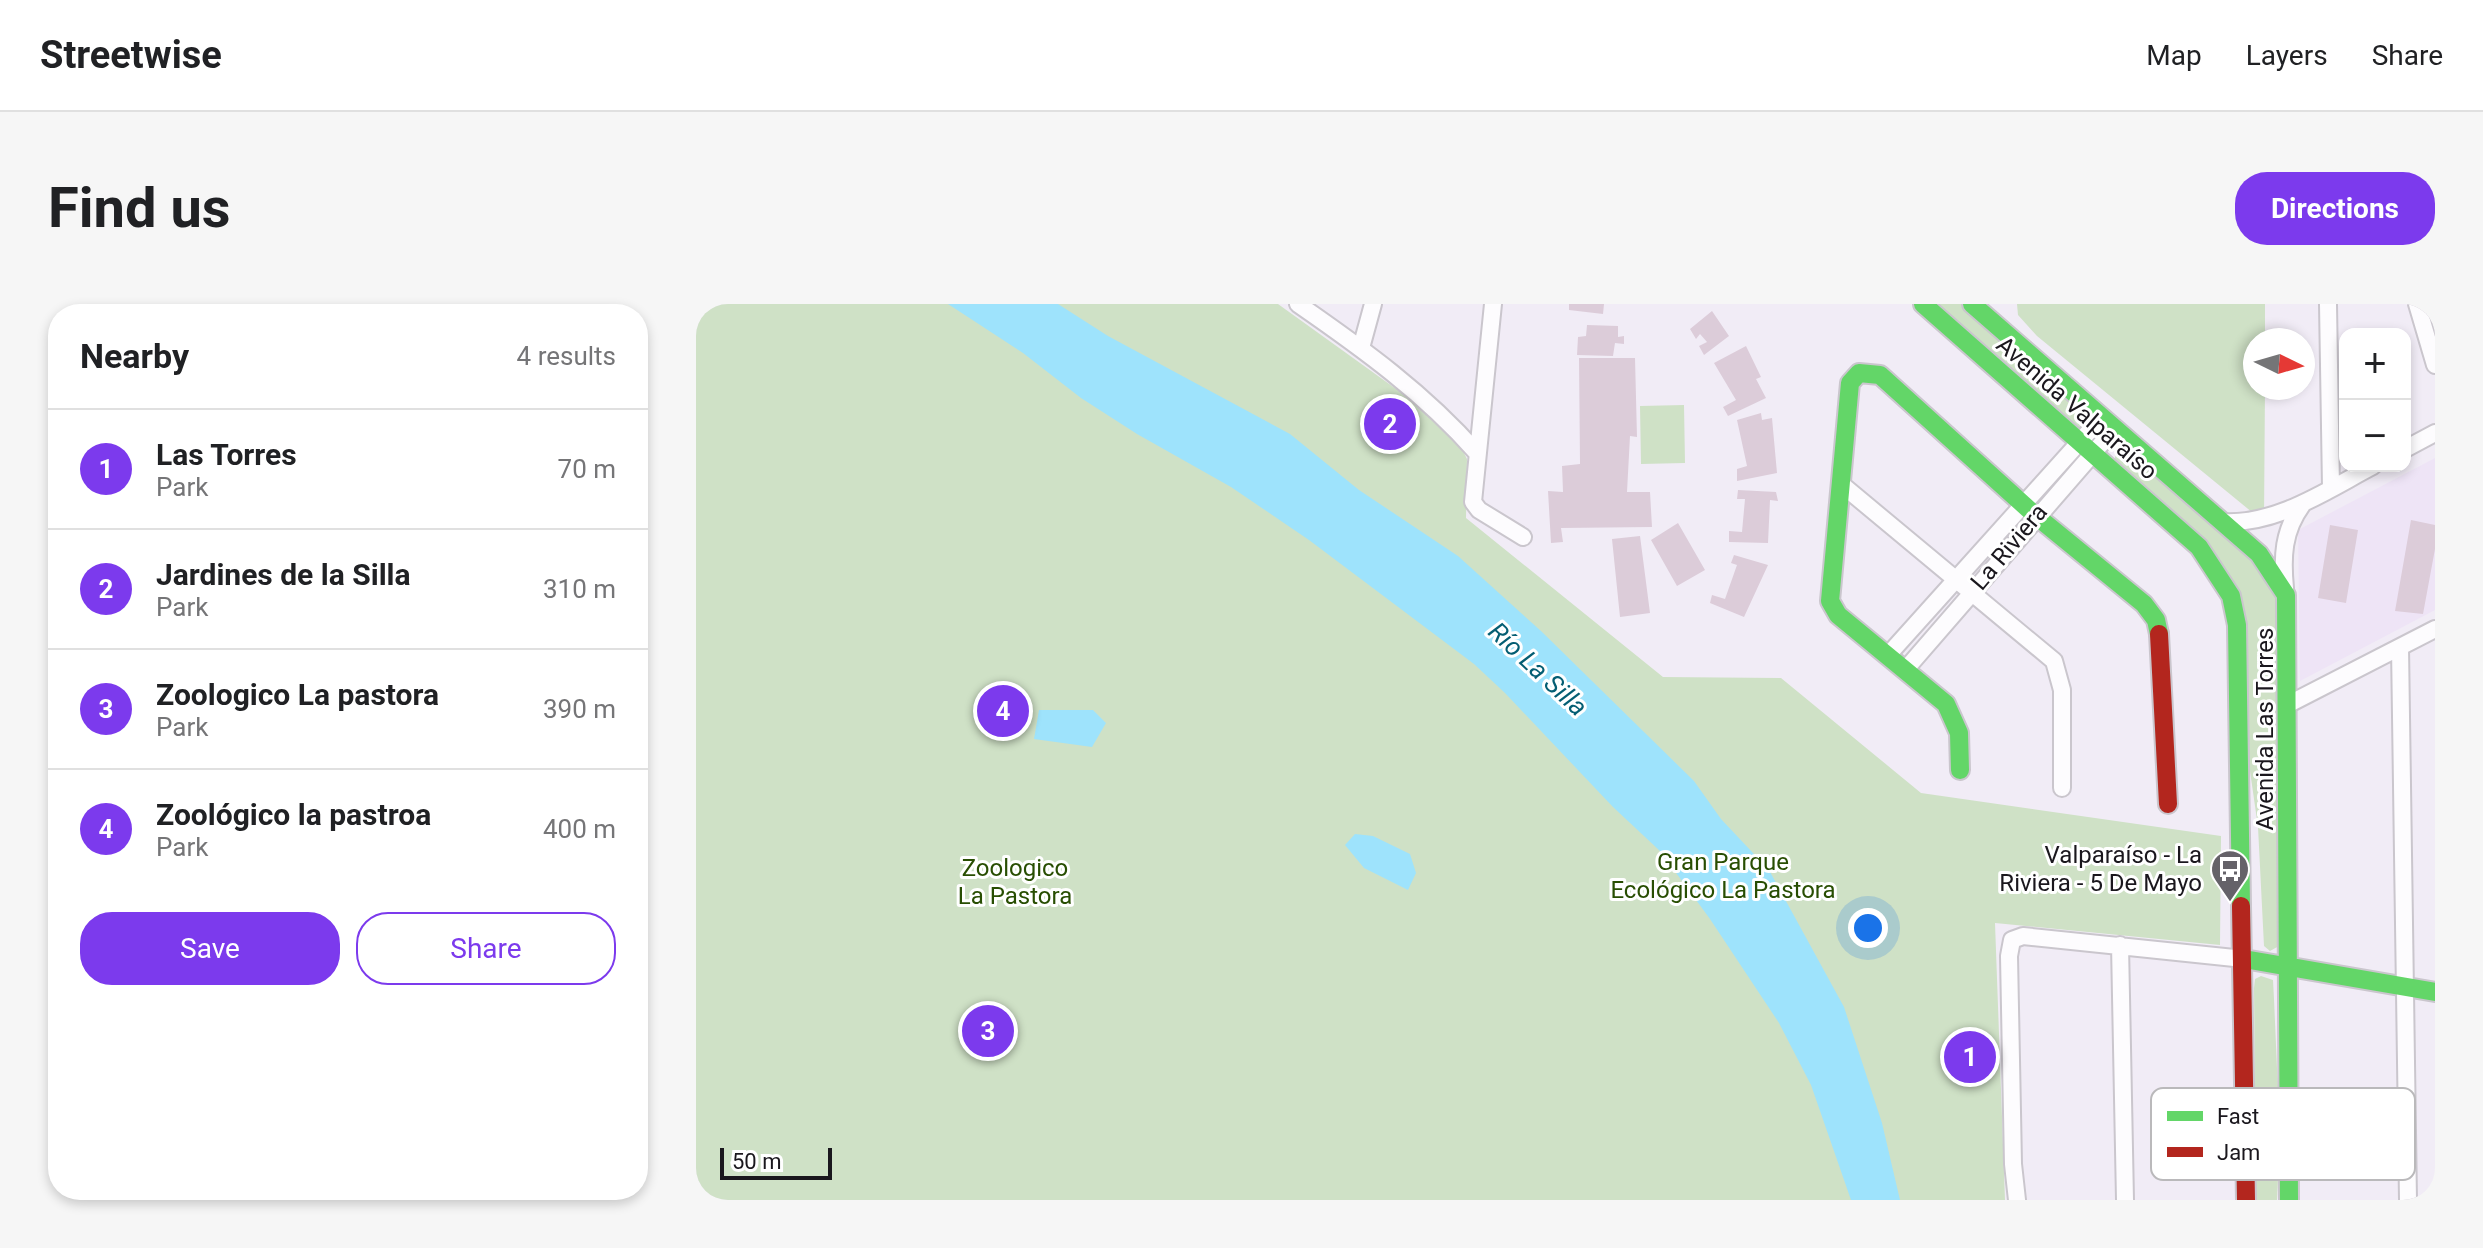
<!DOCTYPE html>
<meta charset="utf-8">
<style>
:root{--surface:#fff;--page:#f6f6f6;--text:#202124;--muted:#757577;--line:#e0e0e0;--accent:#7c3aed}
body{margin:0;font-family:Roboto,sans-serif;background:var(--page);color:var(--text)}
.controls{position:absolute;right:24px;top:24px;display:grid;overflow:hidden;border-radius:16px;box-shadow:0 4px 12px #0003}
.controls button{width:72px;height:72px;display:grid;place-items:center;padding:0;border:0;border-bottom:2px solid var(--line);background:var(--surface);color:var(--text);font:40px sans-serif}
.compass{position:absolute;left:1547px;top:24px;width:72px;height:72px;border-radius:50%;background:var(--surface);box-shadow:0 4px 12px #0003;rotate:95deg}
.scale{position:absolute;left:24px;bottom:20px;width:112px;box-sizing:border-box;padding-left:8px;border:4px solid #1a171d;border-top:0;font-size:22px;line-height:28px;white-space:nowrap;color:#1a171d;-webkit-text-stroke:6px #fff;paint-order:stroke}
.you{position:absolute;left:1172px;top:624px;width:28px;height:28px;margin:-20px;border:6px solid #fff;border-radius:50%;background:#1a73e8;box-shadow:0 0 0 12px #1a73e833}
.badge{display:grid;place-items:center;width:52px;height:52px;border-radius:50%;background:var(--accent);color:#fff;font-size:26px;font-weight:700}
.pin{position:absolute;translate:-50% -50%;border:4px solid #fff;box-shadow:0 2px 8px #0006}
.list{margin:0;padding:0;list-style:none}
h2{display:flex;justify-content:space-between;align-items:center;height:104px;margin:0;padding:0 32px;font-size:34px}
h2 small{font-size:26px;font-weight:400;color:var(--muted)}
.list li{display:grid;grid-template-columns:52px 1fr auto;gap:24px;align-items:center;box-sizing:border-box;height:120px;padding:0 32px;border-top:2px solid var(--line)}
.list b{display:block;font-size:30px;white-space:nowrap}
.list p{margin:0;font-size:26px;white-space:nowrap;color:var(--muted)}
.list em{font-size:26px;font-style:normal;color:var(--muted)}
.actions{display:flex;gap:16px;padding:24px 32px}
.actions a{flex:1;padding:18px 0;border:2px solid var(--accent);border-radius:32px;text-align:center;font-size:28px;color:var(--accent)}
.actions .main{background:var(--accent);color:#fff}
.map{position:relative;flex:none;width:1739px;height:896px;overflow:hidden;border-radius:32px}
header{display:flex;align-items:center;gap:48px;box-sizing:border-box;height:112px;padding:0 40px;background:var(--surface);border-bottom:2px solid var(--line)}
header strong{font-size:38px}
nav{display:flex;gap:44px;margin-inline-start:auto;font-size:28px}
.intro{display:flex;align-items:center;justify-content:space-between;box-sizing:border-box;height:192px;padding:0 48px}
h1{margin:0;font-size:56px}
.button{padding:20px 36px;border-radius:32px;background:var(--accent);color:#fff;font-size:28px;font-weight:700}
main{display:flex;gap:48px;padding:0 48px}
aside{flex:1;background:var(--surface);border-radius:32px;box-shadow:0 4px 12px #0003}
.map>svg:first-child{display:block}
.built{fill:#eee4f6}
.green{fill:#cfe1c6}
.water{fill:#9ee3fc}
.building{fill:#dcccd9}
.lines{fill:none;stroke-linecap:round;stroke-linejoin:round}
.street-casing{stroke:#cac6cd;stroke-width:20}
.fast-casing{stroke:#cac6cd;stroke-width:22}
.jam-casing{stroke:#cac6cd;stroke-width:22}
.street{stroke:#fdfcfe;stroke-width:16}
.fast{stroke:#63d668;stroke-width:18}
.jam{stroke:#b3261e;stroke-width:18}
.labels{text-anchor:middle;stroke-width:6;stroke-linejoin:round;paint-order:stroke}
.street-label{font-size:24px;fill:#1a171d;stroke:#fff}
.poi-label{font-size:24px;fill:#1a171d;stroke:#fff;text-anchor:end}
.park-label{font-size:24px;fill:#284e02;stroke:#fff}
.water-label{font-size:26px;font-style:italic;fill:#045e73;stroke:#fff}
.key{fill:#fff;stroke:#bab9bb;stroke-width:2}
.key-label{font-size:22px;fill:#1a171d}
</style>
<header>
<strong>Streetwise</strong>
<nav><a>Map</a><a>Layers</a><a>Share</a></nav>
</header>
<div class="intro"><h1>Find us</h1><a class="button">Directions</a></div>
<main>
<aside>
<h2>Nearby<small>4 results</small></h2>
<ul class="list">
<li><span class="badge">1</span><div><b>Las Torres</b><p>Park</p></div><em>70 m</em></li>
<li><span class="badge">2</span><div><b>Jardines de la Silla</b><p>Park</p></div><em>310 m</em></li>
<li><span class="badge">3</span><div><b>Zoologico La pastora</b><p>Park</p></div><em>390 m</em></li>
<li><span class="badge">4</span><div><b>Zoológico la pastroa</b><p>Park</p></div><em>400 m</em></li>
</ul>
<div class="actions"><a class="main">Save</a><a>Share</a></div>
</aside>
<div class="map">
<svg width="1739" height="896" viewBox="0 0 1739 896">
<rect width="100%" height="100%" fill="#f1ecf6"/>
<path class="built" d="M1739,154V306L1604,377L1602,226Z"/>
<path class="green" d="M0,0H582L721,100L763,139L771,155L770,214L967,373L1085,374L1225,489L1525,532L1524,641L1299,619L1309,896H0Z
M1235,0H1268L1397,115L1390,131Z
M1321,0H1569V36H1559V84H1569L1568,218L1341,32L1322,11Z
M988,101L989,159L945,160L944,102Z
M1430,145L1543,243L1575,279L1583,305V642L1574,647L1568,642L1562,523L1552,453L1540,290L1417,159L1421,148Z
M1565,672L1577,676L1578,695L1584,833L1581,896H1560L1558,684L1559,675Z"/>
<path class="water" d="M252,0H362L412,32L594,130L663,186L762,252L845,327L998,477L1025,515L1073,566L1148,703L1186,819L1204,896H1155L1115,781L1083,719L1014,615L964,547L917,503L809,389L778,360L613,236L535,183L441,130L385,94L327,49Z
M343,406H397L410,419L396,443L338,435Z
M659,530L677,532L714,550L720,569L712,586L668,564L649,541Z"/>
<path class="building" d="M873,0H908L907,10L873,6Z
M1016,7L1033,32L1008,51L1003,42L1011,38L1004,30L1000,35L994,25Z
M891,21L922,22V33L928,32V40L919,39L917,52L881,51L882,33L890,32Z
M1050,42L1065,73L1060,75L1070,94L1032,112L1027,103L1040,96L1018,59Z
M883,54H939L941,133L934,132L931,188H954L956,223L865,224L867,238L855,239L852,187L867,188L866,162L884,160Z
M1065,109L1066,116L1076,114L1081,169L1041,177V165L1051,162L1041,116Z
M1042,186L1080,188L1082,197L1074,196L1072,239L1033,238V227L1046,228L1049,195H1041Z
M1715,216L1739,221V245L1727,310L1699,307Z
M982,219L1009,266L981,282L955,236Z
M1634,221L1662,226L1650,299L1622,294Z
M944,232L954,309L924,313L916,235Z
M1038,251L1072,261L1048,313L1014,299L1016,291L1029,295L1041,261L1035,259Z"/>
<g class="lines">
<defs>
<path id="street" d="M602,0C667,45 728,89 781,149
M797,0L777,198L783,206L827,233
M1632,0L1635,184
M1721,0L1739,61
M665,44L677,0
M1709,145L1739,129
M1145,180L1358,357L1366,386V484
M1527,218C1581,221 1631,186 1677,162
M1589,284C1586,253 1587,227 1606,201
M1704,343L1712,896
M1193,350L1406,113
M1210,365L1419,124
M1593,400L1739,325
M1424,641L1429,896
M1321,896L1317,860L1313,652L1316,636L1327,632L1548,655"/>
<path id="fast" d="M1227,0L1503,243L1535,292L1541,321L1545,602
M1276,0L1563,250L1590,291L1593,896
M1264,466L1263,429L1250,400L1142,311L1134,297L1154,79L1163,69L1184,71L1339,211L1448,300L1460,316L1463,330
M1548,655L1739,688"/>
<path id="jam" d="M1463,330L1472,500
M1545,602L1550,896"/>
</defs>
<use href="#street" class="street-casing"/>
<use href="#fast" class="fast-casing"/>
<use href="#jam" class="jam-casing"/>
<use href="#street" class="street"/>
<use href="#fast" class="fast"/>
<use href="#jam" class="jam"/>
</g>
<defs>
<symbol id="bus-pin" viewBox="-11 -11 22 30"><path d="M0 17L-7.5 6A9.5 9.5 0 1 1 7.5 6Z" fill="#656269" stroke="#fff"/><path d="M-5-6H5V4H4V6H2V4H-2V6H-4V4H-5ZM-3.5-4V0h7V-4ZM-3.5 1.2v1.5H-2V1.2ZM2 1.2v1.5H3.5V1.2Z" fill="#fff"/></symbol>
</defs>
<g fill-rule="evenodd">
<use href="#bus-pin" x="1512" y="543" width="44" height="60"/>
</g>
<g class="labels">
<g class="street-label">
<text transform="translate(1381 104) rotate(41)" y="8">Avenida Valparaíso</text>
<text transform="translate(1313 243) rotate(-50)" y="8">La Riviera</text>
<text transform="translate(1569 425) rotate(-90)" y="8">Avenida Las Torres</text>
</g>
<g class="poi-label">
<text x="1506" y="559">Valparaíso - La<tspan x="1506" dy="28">Riviera - 5 De Mayo</tspan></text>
</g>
<g class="park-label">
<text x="1027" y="566">Gran Parque<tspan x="1027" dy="28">Ecológico La Pastora</tspan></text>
<text x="319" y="572">Zoologico<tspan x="319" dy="28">La Pastora</tspan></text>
</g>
<g class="water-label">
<text transform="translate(842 365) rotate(43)" y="9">Río La Silla</text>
</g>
</g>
<rect x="1455" y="784" width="264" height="92" rx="12" class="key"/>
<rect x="1471" y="807" width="36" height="10" fill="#63d668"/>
<rect x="1471" y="843" width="36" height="10" fill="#b3261e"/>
<g class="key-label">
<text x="1521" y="820">Fast</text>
<text x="1521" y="856">Jam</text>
</g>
</svg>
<div class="controls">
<button>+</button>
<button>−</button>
</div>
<svg class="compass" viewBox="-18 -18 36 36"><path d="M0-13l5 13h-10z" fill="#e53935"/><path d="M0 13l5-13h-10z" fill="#757577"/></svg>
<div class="scale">50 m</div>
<div class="you"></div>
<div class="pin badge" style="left:1274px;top:753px">1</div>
<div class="pin badge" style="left:694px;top:120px">2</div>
<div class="pin badge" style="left:292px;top:727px">3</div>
<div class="pin badge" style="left:307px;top:407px">4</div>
</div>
</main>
